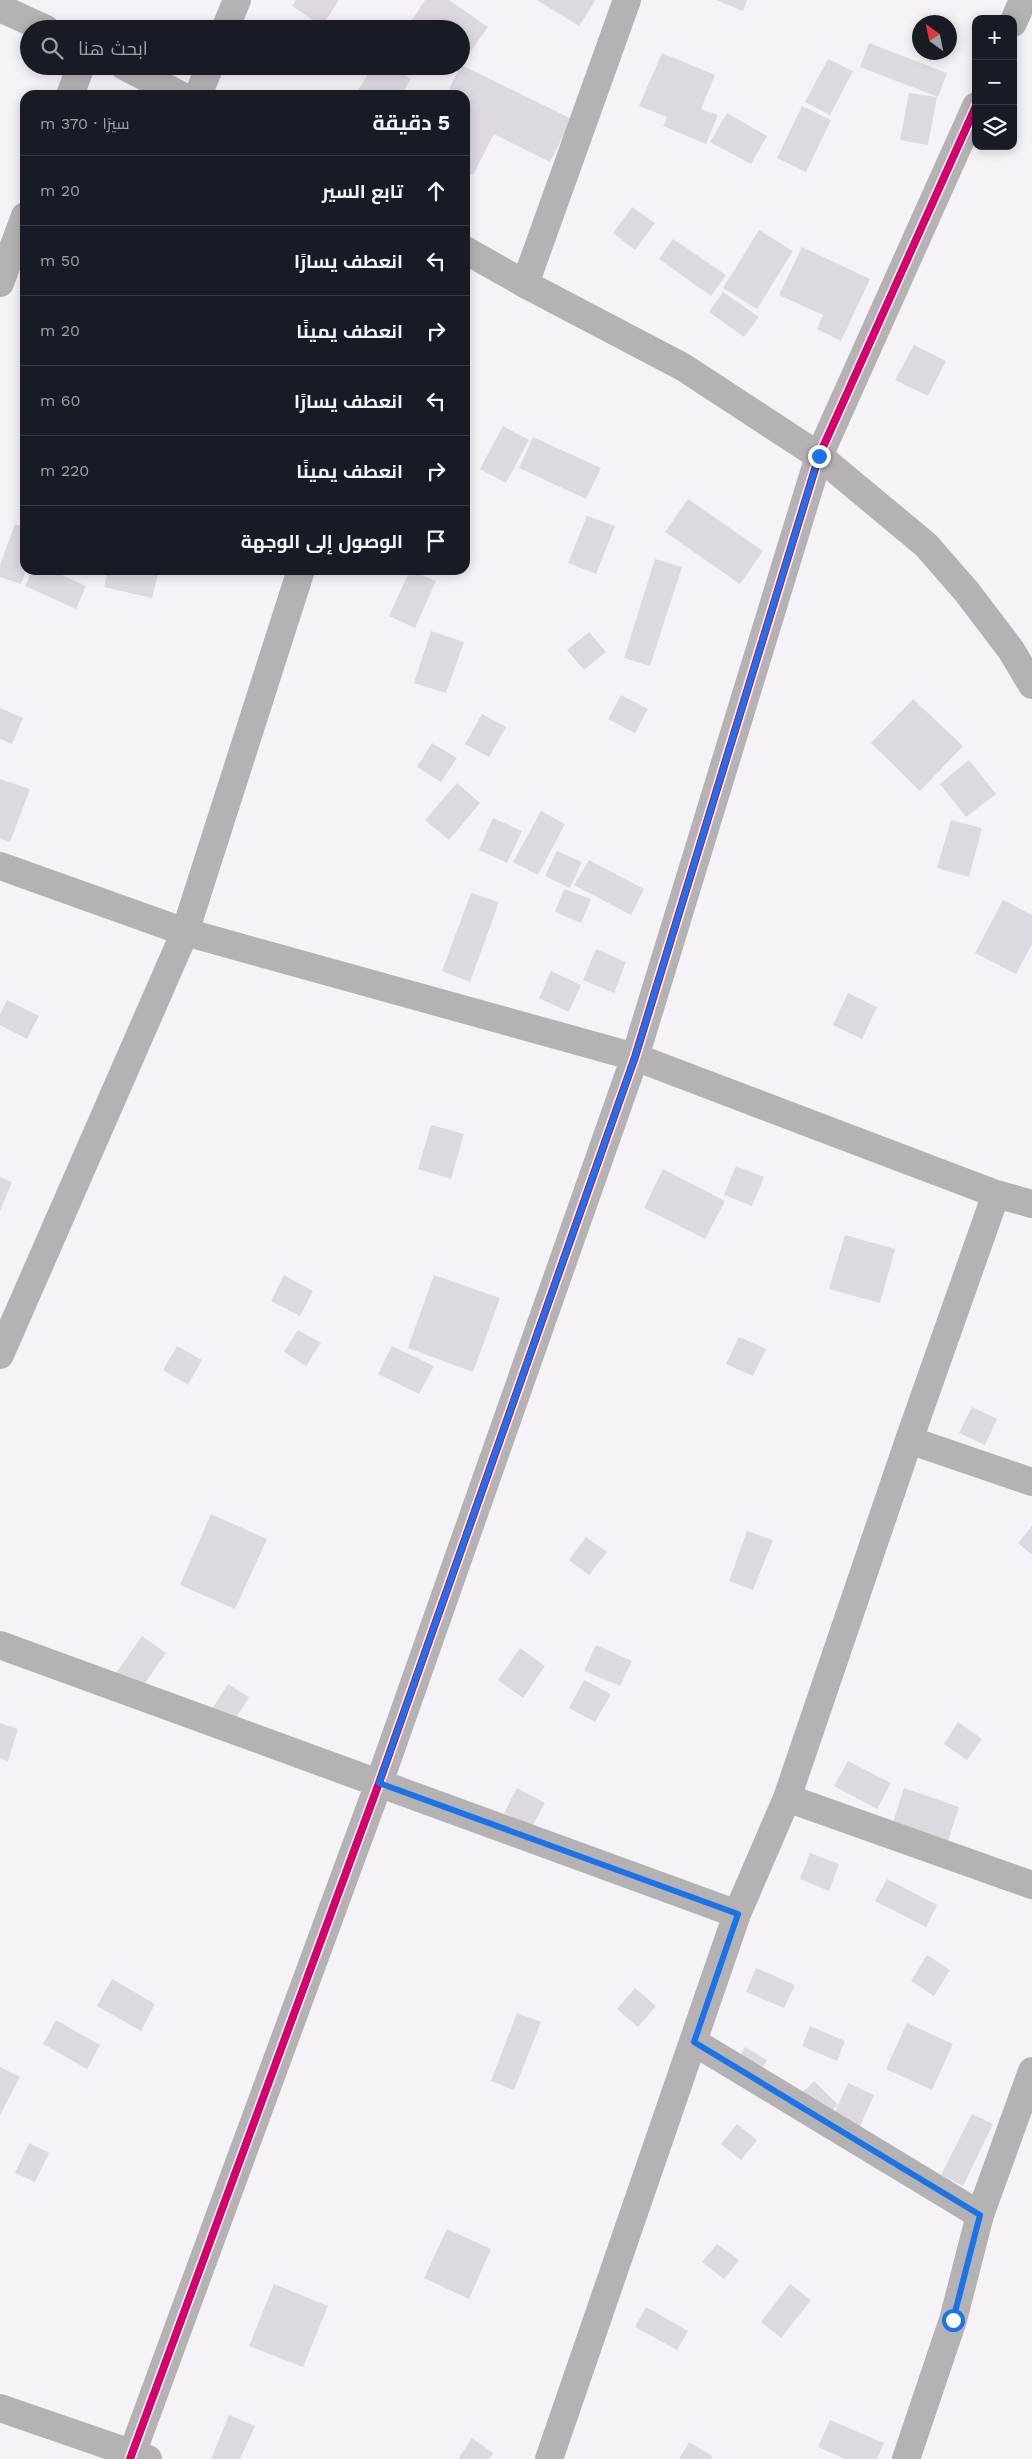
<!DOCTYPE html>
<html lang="ar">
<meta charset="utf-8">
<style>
:root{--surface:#171b24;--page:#242831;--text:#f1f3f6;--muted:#9ea1a6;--line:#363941}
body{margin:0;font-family:"Work Sans",Cairo,sans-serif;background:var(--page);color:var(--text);direction:rtl}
.controls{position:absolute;right:15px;top:15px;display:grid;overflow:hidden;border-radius:10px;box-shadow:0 2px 12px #0003}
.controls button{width:45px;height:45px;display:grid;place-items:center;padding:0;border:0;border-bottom:1px solid var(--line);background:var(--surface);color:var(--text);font:25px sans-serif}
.compass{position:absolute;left:912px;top:15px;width:45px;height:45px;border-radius:50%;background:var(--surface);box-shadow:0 2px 12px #0003;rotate:327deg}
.stop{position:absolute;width:15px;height:15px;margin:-11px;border:4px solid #1a73e8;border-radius:50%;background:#fff}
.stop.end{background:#1a73e8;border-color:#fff;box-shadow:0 1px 5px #0008}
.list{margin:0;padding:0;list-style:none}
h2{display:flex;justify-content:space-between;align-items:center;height:65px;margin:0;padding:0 20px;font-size:21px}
h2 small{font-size:16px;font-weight:400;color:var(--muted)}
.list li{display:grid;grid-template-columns:32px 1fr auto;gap:15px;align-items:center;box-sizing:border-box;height:70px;padding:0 20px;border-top:1px solid var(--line)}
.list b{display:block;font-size:19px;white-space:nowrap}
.list em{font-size:16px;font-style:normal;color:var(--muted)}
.icon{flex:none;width:28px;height:28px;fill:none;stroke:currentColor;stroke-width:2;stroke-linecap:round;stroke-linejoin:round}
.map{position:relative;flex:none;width:1032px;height:2459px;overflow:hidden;direction:ltr}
.search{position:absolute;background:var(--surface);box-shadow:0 2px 12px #0003;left:20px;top:20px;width:450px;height:55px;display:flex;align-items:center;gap:12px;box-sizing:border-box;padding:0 18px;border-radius:28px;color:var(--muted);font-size:19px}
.panel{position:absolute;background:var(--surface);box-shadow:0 2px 12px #0003;left:20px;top:90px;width:450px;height:485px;border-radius:15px;direction:rtl}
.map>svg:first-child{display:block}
.building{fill:#ded9e1}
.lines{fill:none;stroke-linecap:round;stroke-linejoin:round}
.minor{stroke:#b5b2b4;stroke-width:28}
.secondary{stroke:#b5b2b4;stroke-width:28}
.cycleway-casing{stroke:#fff;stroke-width:11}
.cycleway{stroke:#d6006c;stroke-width:8}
.route{stroke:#1a73e8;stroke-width:6}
</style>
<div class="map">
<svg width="1032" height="2459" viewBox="0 0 1032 2459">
<rect width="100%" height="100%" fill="#f6f3f8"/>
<path class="building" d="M296,0H339L322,26L292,6Z
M425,0H449L488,27L465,59L461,57V29H419L410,23Z
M537,0H594L595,1L579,26Z
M716,0H747L743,11Z
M869,43L947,73L938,97L860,67Z
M662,53L715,75L701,109L718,115L706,144L663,126L667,117L639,106Z
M828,59L853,71L830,115L805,102Z
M461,65L572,119L550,162L494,134L473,175L465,171V95H446Z
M373,66H389L411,79L401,95H362L357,92Z
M909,93L937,97L928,145L900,140Z
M802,106L831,120L806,172L777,158Z
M727,113L767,136L751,164L710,142Z
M632,207L655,223L635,250L613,233Z
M759,230L793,251L757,309L723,288Z
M673,239L726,275L711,296L659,259Z
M802,247L870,279L841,341L817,329L823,315L779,295Z
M723,292L759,317L744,337L709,312Z
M914,345L946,361L928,396L895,380Z
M503,426L529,440L506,483L480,469Z
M533,437L601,468L586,499L519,468Z
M688,499L763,551L740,584L665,532Z
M587,516L615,526L596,574L568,563Z
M15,524L25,528L26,570L21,584L0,577V565Z
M655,559L682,567L650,666L624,658Z
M33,570H51L86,586L76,609L25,586Z
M108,570H159L152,598L104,587Z
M410,570L436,581L415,628L389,616Z
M431,631L464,642L446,693L414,683Z
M589,632L606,652L584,670L567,650Z
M621,695L648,709L635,733L608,719Z
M913,699L963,746L920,791L871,743Z
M0,708L23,718L12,744L0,739Z
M482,714L506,727L489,757L465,744Z
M432,743L457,758L441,782L417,767Z
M969,760L996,794L966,817L940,784Z
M0,779L30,789L10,842L0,838Z
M457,783L480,803L449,840L425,820Z
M541,811L565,824L538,875L513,862Z
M493,818L522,831L507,863L479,850Z
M951,820L982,828L969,877L937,868Z
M557,851L582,862L570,888L545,876Z
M589,860L644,889L631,915L574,885Z
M564,889L591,899L581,923L555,912Z
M471,893L499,902L470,982L442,971Z
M1003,900L1032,915V944L1016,974L975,953Z
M596,949L626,962L614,993L583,980Z
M551,971L581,985L569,1012L539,998Z
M848,993L877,1007L862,1039L833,1025Z
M7,1000L39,1016L27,1039L0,1025V1014Z
M431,1125L464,1134L451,1179L418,1169Z
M736,1166L764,1177L752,1206L724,1195Z
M663,1169L725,1201L705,1239L644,1208Z
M0,1177L12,1182L0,1211Z
M845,1235L895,1249L880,1303L829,1289Z
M284,1275L313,1291L300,1316L271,1301Z
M434,1275L500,1298L473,1372L408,1348Z
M298,1330L321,1343L306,1366L284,1352Z
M739,1337L766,1349L753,1376L726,1364Z
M177,1346L202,1360L188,1385L163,1370Z
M392,1346L434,1366L419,1394L378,1374Z
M972,1407L997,1419L985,1445L959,1433Z
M211,1514L267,1539L235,1609L180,1585Z
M1032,1526V1555L1018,1543Z
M747,1531L773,1540L753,1590L729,1581Z
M586,1537L607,1552L589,1575L569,1560Z
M142,1636L166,1653L141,1689L117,1672Z
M596,1645L632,1661L620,1686L584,1671Z
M520,1648L545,1666L523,1698L498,1680Z
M584,1680L611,1694L595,1722L569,1708Z
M228,1684L249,1697L231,1726L210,1712Z
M958,1722L982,1739L967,1760L944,1744Z
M0,1723L18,1729L8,1761L0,1758Z
M848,1761L891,1783L877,1809L834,1786Z
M517,1788L545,1803L532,1827L504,1813Z
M904,1788L959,1807L944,1853L889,1835Z
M810,1853L839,1864L829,1891L800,1879Z
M887,1879L937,1905L926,1927L875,1901Z
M927,1955L950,1970L934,1996L911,1981Z
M756,1968L795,1985L784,2008L746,1992Z
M112,1979L155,2004L141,2031L97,2006Z
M635,1988L656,2006L638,2027L617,2009Z
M517,2013L541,2022L514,2090L491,2081Z
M56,2020L100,2045L87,2069L43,2044Z
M907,2023L953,2044L932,2090L886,2069Z
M810,2026L845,2041L837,2061L802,2046Z
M745,2047L767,2060L751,2087L729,2075Z
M0,2067L20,2077L0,2115Z
M814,2081L838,2105L817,2125L794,2101Z
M848,2083L874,2095L855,2138L829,2126Z
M972,2114L993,2124L963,2186L941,2175Z
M737,2124L757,2140L741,2160L721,2144Z
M29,2143L49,2153L35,2182L15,2173Z
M447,2229L491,2249L469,2299L424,2278Z
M717,2244L739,2260L724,2279L702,2262Z
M274,2284L328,2306L303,2367L249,2346Z
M790,2284L811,2300L781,2338L761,2322Z
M646,2307L688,2331L677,2350L635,2327Z
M229,2415L255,2426L240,2459H211Z
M830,2420L884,2443L877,2459H845L818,2447Z
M472,2438L493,2453L489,2459H458Z
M689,2442L712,2456L711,2459H679Z"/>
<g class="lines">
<path class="minor" d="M1013,23L1023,0
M225,29L237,0
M70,95L81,66
M198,95L210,66
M0,283L25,216
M525,284L627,0
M0,866L185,932L635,1057L996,1194L1032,1204
M0,1355L185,932L301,570
M909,1440L1032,1482
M0,1645L737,1914
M787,1798L1032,1885
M694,2042L980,2215
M0,2408L148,2459
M130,2459L379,1783L635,1057L819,456L976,106
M549,2459L737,1914L787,1798L909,1440L996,1194
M906,2459L953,2320L980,2215L1032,2071"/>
<path class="secondary" d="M0,8L46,29
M124,66L180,95
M465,250L525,284L683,367L819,456L926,545L967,592L1011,650L1032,685"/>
<defs>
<path id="cycleway" d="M130,2459L379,1783L635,1057L819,456L976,106"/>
</defs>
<use href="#cycleway" class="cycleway-casing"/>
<use href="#cycleway" class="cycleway"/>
</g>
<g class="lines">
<path class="route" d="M819,456L635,1057L379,1783L738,1914L694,2042L980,2215L953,2320"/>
</g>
</svg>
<div class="controls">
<button>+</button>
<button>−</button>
<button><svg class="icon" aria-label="layers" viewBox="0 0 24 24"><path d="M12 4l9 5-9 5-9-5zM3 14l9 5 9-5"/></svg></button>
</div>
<svg class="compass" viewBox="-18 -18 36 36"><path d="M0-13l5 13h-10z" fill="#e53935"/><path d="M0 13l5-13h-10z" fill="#9ea1a6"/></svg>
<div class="stop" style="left:953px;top:2320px"></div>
<div class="stop end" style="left:819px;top:456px"></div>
<div class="search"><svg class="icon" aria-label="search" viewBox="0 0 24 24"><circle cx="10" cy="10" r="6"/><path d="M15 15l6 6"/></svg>ابحث هنا</div>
<section class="panel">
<h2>5 دقيقة<small>سيرًا · 370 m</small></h2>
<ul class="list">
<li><svg class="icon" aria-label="ahead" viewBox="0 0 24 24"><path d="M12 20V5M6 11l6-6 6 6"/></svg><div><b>تابع السير</b></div><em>20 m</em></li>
<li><svg class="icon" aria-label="left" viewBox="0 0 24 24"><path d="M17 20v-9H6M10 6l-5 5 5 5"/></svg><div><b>انعطف يسارًا</b></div><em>50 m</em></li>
<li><svg class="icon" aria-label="right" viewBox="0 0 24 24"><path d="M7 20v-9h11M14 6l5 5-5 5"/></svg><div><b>انعطف يمينًا</b></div><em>20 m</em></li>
<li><svg class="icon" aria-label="left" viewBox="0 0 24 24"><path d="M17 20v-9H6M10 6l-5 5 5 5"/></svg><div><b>انعطف يسارًا</b></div><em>60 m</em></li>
<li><svg class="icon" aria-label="right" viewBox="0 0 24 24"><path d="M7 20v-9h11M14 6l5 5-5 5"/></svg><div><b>انعطف يمينًا</b></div><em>220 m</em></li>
<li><svg class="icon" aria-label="arrive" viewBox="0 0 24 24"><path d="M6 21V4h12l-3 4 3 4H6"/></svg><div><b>الوصول إلى الوجهة</b></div></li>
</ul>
</section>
</div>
